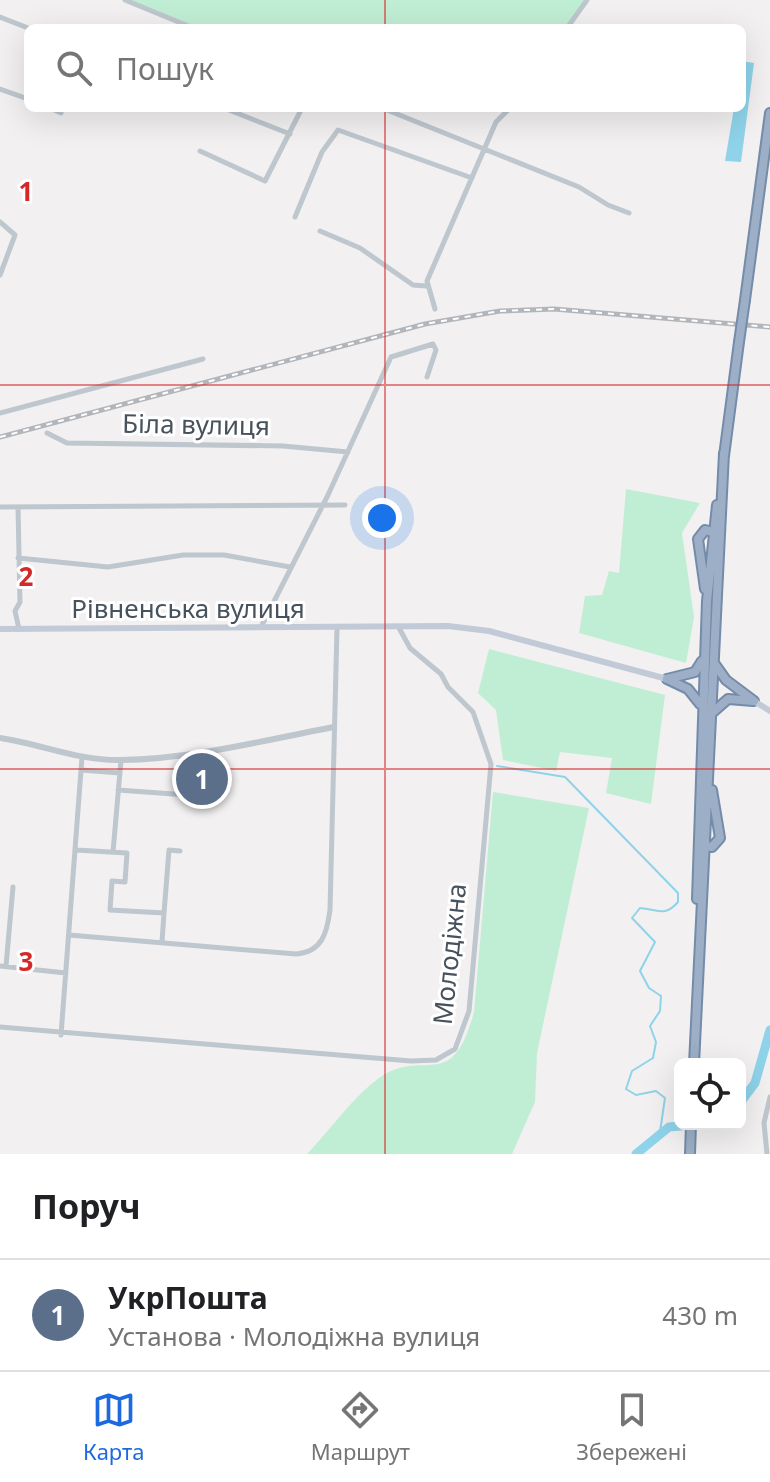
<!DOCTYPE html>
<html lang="uk">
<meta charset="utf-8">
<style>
:root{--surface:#fff;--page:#f6f6f6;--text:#202124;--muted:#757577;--line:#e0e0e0;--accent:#1d69df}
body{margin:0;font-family:"Noto Sans",sans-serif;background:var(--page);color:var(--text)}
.controls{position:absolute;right:24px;bottom:24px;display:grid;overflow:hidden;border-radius:12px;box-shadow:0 8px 32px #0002}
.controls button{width:72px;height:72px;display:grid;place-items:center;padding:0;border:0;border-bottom:2px solid var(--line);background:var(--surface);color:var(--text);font:40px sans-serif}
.you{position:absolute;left:382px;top:518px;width:28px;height:28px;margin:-20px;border:6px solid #fff;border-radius:50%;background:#1a73e8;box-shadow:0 0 0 12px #1a73e833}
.badge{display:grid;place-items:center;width:52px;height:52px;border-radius:50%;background:var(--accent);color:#fff;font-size:26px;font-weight:700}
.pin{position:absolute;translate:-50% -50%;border:4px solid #fff;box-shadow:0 2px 8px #0006}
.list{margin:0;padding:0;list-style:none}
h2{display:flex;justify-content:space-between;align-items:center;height:104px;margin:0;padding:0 32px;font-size:34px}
h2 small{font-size:26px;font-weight:400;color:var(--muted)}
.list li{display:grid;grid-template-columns:52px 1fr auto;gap:24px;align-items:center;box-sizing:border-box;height:112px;padding:0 32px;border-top:2px solid var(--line)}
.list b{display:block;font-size:30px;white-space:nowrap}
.list p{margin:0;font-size:26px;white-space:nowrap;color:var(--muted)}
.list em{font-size:26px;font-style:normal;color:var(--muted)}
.icon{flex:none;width:44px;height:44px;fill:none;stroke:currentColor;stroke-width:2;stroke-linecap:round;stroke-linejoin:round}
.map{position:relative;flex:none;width:770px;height:1154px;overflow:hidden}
.search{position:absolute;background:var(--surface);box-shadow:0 8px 32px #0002;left:24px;right:24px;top:24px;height:88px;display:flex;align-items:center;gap:20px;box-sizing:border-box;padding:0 28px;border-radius:12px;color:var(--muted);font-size:30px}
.sheet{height:216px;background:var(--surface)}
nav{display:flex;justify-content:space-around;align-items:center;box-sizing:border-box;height:112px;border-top:2px solid var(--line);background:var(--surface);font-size:22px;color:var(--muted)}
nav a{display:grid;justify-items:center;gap:4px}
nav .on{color:var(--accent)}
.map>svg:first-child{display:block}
.green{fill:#c0eed4}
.water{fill:#8ed3ea}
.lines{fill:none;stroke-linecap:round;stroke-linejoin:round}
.stream{stroke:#8ed3ea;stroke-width:2}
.river{stroke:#8ed3ea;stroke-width:9}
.trunk-casing{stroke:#748ba9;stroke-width:12}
.minor{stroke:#bec6ce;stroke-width:5}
.tertiary{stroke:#bec6ce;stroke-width:6}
.secondary{stroke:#c1cad6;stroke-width:6}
.trunk{stroke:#9cafc6;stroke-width:8}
.rail-casing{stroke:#b2b5ba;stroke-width:5}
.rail{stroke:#fff;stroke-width:2;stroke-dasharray:6;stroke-linecap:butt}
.trunk-bridge-casing{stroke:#748ba9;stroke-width:12;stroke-linecap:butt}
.trunk-bridge{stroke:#9cafc6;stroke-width:8}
.grid{fill:none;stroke:#d62828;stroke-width:2;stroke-opacity:0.55}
.labels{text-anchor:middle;stroke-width:6;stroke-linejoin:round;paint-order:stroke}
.street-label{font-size:26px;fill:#48525d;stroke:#fff}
.grid-label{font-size:26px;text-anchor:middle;font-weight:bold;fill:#d62828;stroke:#fff;stroke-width:6;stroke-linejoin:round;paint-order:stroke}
</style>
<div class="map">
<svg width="770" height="1154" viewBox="0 0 770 1154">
<rect width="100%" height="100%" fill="#f2f0f0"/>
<path class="green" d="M125,0H587L567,28H193Z
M626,489L700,503L682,533L694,617L686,663L579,633L585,596L602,595L609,571L619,573Z
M489,649L665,695L651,804L606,793L612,758L560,752L556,771L503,760L496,710L478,693Z
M493,792L589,808L537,1053L535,1102L512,1154H307C330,1130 353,1097 379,1078C425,1046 451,1096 474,1012Z"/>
<path class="water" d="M742,61L754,63L741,162L725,161L734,108H742Z"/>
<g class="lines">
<path class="stream" d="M497,766L565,777L678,893V902C664,918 658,909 640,908L632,918L655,942L640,971L649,988L661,996L660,1011L650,1026L656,1042L653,1058L632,1071L626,1089L636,1095L656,1091L665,1098L660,1132"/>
<path class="river" d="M740,1103L755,1083L770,1030
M636,1154L669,1127L703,1124"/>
<defs>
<path id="trunk" d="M745,300L770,113
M724,456L739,342
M705,589L698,539L705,530L713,532
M714,663L726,680L754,701
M667,679L688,689L700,704
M667,679L695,672L702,661
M712,713L728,699L753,701
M700,845L712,847L720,838L712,790
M697,899L707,601L717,505
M694,1064L724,453
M690,1154L691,1124"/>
</defs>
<use href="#trunk" class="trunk-casing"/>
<path class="minor" d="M125,0L193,28
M0,17L28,28
M567,28L587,0
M0,89L28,99
M50,108L61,113
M224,108L290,134
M382,108L579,187L608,205L629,213
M200,151L265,181L302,108
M295,217L322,152L338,130L472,178
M0,222L15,235L0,275
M320,231L360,248L413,285L426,286
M435,309L427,281L496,122L510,108
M0,413L203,359
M47,433L67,443L283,446L348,452
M0,507L345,505
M18,507L20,602L15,611L19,629
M18,558L108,567L183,555H224L290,567
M261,627L328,495L391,357L433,344L436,350L427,377
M81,770L120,773
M118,790L187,795L190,754
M76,850L127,853L125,882L112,881L110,910L164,913L162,942
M113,852L121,760
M164,913L169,850L180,851
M69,935L296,954C322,952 327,933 330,910L337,628
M0,966L66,973
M6,966L13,887
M0,1027L411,1061L436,1060L455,1049L469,1011L491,764L473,712L448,687L441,674L410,648L399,628
M61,1035L82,757
M767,1154L764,1123L770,1097"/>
<path class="tertiary" d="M0,738C41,744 79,761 121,760C192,759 265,740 334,727"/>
<path class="secondary" d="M0,629L448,626L489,631L667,679
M754,701L770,711"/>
<use href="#trunk" class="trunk"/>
<defs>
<path id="rail" d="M0,437L425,324L500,311L554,309L770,327"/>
</defs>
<use href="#rail" class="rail-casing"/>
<use href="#rail" class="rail"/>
<defs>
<path id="trunk-bridge" d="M739,342L745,300"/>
</defs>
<use href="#trunk-bridge" class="trunk-bridge-casing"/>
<use href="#trunk-bridge" class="trunk-bridge"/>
</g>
<path class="grid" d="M385,0V28M385,108V1154M0,385H770M0,769H770"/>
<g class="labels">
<g class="street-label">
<text transform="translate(196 425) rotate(1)" y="9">Біла вулиця</text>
<text x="188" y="618">Рівненська вулиця</text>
<text transform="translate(450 954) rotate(-84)" y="9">Молодіжна</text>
</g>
</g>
<g class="grid-label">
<text x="26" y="201">1</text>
<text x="26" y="586">2</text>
<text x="26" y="971">3</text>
</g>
</svg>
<div class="controls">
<button><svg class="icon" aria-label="locate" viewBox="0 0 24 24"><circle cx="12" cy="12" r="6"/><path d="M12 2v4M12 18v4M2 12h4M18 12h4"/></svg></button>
</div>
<div class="you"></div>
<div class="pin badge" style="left:202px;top:779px;background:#5c6f8a">1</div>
<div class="search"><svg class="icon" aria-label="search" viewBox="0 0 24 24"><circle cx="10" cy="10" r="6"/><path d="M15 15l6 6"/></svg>Пошук</div>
</div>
<section class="sheet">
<h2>Поруч<small></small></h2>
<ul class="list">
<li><span class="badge" style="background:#5c6f8a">1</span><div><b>УкрПошта</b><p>Установа · Молодіжна вулиця</p></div><em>430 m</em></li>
</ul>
</section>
<nav>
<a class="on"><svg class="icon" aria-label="map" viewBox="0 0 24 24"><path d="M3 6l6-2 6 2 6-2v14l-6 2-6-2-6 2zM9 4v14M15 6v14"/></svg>Карта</a>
<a><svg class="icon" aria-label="directions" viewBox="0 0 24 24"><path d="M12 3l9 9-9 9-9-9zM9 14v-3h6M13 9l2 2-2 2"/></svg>Маршрут</a>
<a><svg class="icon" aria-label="saved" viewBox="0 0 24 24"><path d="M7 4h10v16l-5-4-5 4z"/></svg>Збережені</a>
</nav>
